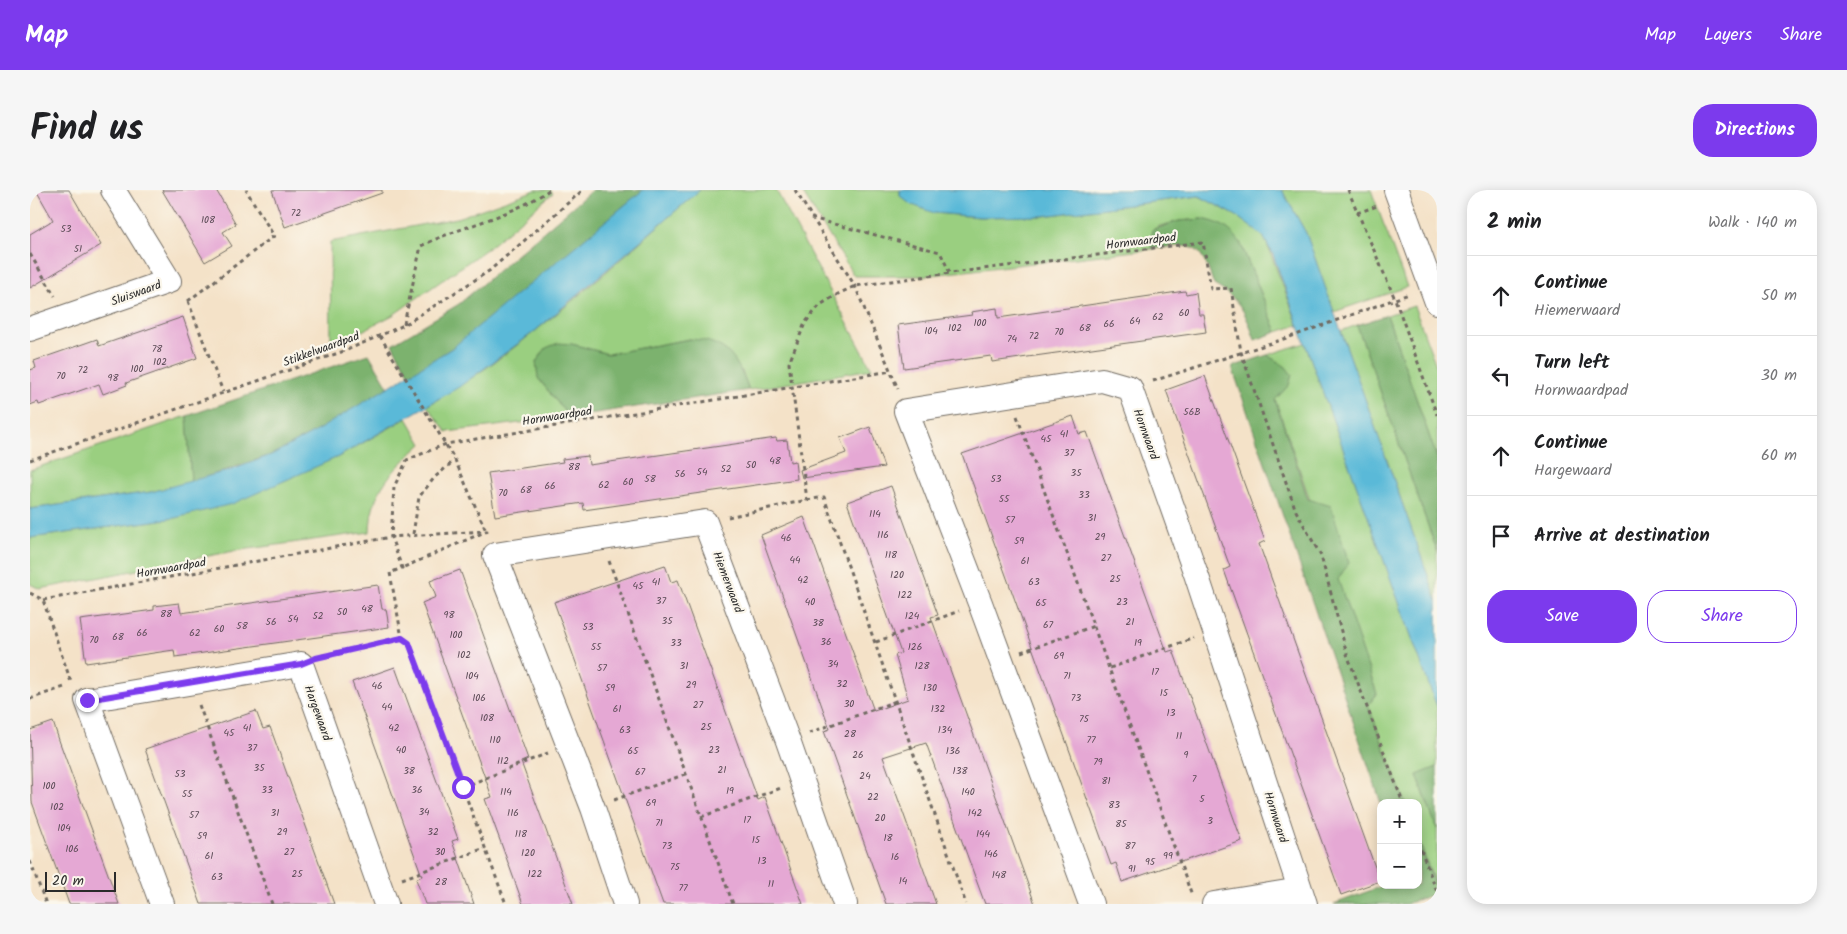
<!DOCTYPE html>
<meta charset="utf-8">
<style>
:root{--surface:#fff;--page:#f6f6f6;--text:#202124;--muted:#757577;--line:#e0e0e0;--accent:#7c3aed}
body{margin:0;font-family:Kalam,sans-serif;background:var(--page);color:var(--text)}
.controls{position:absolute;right:15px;bottom:15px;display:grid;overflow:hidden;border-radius:10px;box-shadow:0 2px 12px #0003}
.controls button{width:45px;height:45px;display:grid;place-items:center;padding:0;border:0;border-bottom:1px solid var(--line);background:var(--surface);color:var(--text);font:25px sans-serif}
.scale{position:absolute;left:15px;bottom:12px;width:71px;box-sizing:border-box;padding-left:5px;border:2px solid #2b2b2b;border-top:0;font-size:14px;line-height:18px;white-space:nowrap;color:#2b2b2b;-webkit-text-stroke:4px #fbf7ec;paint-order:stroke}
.stop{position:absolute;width:15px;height:15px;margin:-11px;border:4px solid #7c3aed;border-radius:50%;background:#fff}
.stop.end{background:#7c3aed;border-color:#fff;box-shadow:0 1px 5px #0008}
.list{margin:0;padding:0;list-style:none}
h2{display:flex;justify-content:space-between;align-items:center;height:65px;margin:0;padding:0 20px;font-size:21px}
h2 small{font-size:16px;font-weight:400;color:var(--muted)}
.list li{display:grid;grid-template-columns:32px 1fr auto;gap:15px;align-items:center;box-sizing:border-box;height:80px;padding:0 20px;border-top:1px solid var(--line)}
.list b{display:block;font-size:19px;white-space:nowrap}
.list p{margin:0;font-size:16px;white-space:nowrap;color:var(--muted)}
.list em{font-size:16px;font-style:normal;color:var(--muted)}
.actions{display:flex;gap:10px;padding:15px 20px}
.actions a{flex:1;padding:11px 0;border:1px solid var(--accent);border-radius:20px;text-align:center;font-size:18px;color:var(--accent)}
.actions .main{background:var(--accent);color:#fff}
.icon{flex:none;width:28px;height:28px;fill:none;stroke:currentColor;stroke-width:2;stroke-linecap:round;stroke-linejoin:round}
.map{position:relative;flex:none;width:1407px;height:714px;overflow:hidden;border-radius:20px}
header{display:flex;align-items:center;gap:30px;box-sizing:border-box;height:70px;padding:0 25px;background:var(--accent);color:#fff}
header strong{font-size:24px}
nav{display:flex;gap:28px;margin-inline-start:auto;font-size:18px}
.intro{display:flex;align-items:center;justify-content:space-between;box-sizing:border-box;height:120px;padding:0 30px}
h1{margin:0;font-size:35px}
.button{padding:12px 22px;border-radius:20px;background:var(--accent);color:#fff;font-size:18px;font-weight:700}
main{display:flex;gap:30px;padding:0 30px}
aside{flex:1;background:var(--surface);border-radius:20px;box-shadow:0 2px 12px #0003}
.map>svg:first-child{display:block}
.green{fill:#9acf80;stroke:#627d56}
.forest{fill:#7bb26e;stroke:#536e4c}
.water{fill:#5ab9d8;stroke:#427282}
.building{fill:#e5a8d4}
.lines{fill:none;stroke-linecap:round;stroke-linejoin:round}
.minor-casing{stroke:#716b62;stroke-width:26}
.path{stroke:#716b62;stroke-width:3;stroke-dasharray:4 4;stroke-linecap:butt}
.minor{stroke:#fff;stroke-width:24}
.route{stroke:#7c3aed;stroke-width:6}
.labels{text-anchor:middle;stroke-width:4.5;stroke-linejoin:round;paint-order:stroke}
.number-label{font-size:10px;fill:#5a4a55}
.street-label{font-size:12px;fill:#2b2b2b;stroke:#fbf7ec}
</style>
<header>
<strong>Map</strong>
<nav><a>Map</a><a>Layers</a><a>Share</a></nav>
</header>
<div class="intro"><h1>Find us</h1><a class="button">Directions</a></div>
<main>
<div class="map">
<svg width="1407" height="714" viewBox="0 0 1407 714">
<rect width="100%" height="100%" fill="#fbf7ec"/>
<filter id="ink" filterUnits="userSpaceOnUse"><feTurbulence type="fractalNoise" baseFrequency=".02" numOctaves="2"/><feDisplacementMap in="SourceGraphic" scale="10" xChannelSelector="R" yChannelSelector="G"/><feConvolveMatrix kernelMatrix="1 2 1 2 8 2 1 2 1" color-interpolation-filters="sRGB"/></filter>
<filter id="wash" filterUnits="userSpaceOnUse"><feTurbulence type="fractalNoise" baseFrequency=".0096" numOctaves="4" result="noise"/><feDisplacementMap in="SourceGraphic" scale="20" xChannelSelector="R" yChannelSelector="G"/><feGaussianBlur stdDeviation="1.12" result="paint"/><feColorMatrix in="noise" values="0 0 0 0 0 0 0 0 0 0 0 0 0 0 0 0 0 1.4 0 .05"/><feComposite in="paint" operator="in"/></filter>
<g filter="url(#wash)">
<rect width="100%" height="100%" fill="#f4e2c8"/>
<path class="green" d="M506,0H520L523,3L458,58L363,125L301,157L300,52L427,28Z
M670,0H746L842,179L719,200L712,181L660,149L578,164L542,154L508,188L539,227L417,242L397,216C497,158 582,75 670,0Z
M771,0H870V6L904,23L950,27L1013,26L1169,6L1205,25L1234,46L1268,135L1247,142L1210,52L1173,29L1149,31L1130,36L1122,40V59L893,86H824Z
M1252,0H1341L1377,97L1304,122L1276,43Z
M1384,116L1407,178V268L1357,125Z
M1327,135L1407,361V411L1311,141Z
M1275,153L1407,517V577L1387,586L1407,639V699L1388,649V613H1375L1338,515L1347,504L1245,209L1259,195L1256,177L1237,165Z
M157,226L161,292L121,302L0,319V280Z
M377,228L392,254C362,281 341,300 340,342L204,361L10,399L0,394V348L145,328L308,267Z"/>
<path class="forest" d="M562,0H613L448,138L422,158L380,185L362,154L429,114Z
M1173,29C1190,33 1199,37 1210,52L1247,142L1225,150C1215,122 1211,110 1184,95C1169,51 1166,54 1122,59V40L1149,31Z
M1357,125L1407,268V361L1327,135Z
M660,149C697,151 706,167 719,200L539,227L508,188L506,172L516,158L528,153L542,154L578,164Z
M339,164L359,198L283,243L241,265L161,292L157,226Z
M1237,165L1256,177L1262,185L1259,195L1245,210L1278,309L1301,316L1319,373L1308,389L1347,504L1338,515L1375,613H1351L1202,177Z
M1407,577V639L1387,585Z
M1388,649L1407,703L1376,714H1304L1355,695H1388Z"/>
<path class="water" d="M613,0H670L504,142L429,197L308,267L202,314L145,328L0,348V319L121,302L204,279L241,265L283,243L422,158Z
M870,0H1252L1276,43L1407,411V517L1243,65L1233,46L1205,25L1169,6L1013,26L950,27L904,23L880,14L870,6Z"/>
<g id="blocks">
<path class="building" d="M6,0H39L71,55L0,98V44L23,30Z
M132,0H186L206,34L193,42L202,56L175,72Z
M242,0H352V3L255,37Z
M1155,101L1156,104L1166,102L1169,124H1173L1176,142L962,172L961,166L874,178L868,135L942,125L941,122L967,118L968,128Z
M153,127L167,168L96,193L97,195L73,204L69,194L9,215L8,212L0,215V180L6,178L4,171L67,149L69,156Z
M1175,186L1235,351L1229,354L1350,691L1311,705L1194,380L1200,377L1136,200Z
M1043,226L1049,244L1057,242L1137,462L1143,460L1212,651L1092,692L1086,673L1081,675L932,264Z
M840,237L854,277L772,288L770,280L816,263L810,248Z
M746,248L747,251L757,250L760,272L765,271L767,289L554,320L553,313L465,326L458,283L533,272L532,269L558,266L559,275Z
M861,296L908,425L901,427L1005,714H955L896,553L853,567L906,714H856L794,541L800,539L731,345L774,327L844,521L878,509L865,465L871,463L817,312Z
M635,375L641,392L648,390L728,610L735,607L773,714H633L524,412Z
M430,380L498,569L491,572L543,714H493L455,609L462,607L392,413L406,407L400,391Z
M348,395L352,419H356L359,437L145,467L144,460L56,473L50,430L124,420V416L149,413L151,423Z
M365,477L428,649L422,651L444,714H395L386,689L392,686L322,492Z
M226,521L233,539L240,537L304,714H171L115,559Z
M23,532L30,553L89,714H39L2,612L0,540Z"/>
</g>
</g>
<g filter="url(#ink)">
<use href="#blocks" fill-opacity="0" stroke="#716b62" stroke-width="1"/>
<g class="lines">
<defs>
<path id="minor" d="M1366,0L1407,112
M0,139L139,91L83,0
M132,714L57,510L271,474L356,714
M595,714L563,618L465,365L675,332L758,551L815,714
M1061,714L950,413L876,221L1072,190L1100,198L1166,384L1275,714
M1184,714L1270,700"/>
</defs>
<use href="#minor" class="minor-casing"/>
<path class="path" d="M765,0L825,96L868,199
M1318,0L1365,109L1407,225
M1327,23L1347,16
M781,28L910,62L920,83
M0,64L25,106
M158,111L244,46L216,0
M158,111L193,202
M374,134L391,56C433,35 481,27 519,0
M350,146L425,270L457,343
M1123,191L1266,145L1379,104
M987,226L1162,706
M0,270L317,160L374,135L459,81L553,0
M777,310L794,307L936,714
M698,327L777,310L759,173L775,133L790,115L808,104L825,96L920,83L1173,52L1181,99L1201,98L1211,162L1266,321L1291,366L1317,464L1373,613
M383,344L389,307L405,287L425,270
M579,371L703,714
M0,403L13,410L41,492
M13,410L361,347L457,341L372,378
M372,448L379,453L476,714
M846,452L929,421
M991,462L1064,436
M292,466L372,448L360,383L372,378L361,347L364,297L377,270L416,254L861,181
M1080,478L1164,448
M0,509L37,496
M169,515L242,714
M779,543L866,511
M433,597L518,563
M584,610L656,584
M671,627L751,598
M1388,652L1407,702
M0,671L16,714
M372,689L455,658"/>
<use href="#minor" class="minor"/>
</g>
</g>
<g class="lines" filter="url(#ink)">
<path class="route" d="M57,510L271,474L286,468L372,448L379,453L433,597"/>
</g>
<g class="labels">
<g class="number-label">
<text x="266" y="26">72</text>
<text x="178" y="33">108</text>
<text x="36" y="42">53</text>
<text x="48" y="62">51</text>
<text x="1154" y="126">60</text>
<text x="1128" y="130">62</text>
<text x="1105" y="134">64</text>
<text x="950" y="136">100</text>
<text x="1079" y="137">66</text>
<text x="925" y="141">102</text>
<text x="1055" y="141">68</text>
<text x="901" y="144">104</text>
<text x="1029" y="145">70</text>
<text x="1004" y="149">72</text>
<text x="982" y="152">74</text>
<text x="127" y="162">78</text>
<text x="130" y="175">102</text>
<text x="107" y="182">100</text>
<text x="53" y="183">72</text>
<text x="31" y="189">70</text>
<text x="83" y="191">98</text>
<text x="1162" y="225">56B</text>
<text x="1034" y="247">41</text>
<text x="1016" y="252">45</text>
<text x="1039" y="266">37</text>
<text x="745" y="274">48</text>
<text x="721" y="278">50</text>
<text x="544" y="280">88</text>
<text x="696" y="282">52</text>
<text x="672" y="285">54</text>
<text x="1046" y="286">35</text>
<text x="650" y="287">56</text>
<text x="620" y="292">58</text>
<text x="966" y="292">53</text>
<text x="598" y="295">60</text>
<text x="574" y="298">62</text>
<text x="520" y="299">66</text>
<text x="496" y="303">68</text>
<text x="473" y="306">70</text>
<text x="1054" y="308">33</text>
<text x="974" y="312">55</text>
<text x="845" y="327">114</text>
<text x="1062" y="331">31</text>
<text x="980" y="333">57</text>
<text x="853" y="348">116</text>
<text x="1070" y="350">29</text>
<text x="756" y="351">46</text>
<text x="989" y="354">59</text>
<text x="861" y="368">118</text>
<text x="1076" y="371">27</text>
<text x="765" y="373">44</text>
<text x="995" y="374">61</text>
<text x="867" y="388">120</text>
<text x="1085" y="392">25</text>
<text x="773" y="393">42</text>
<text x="626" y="395">41</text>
<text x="1004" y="395">63</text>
<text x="608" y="399">45</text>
<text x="875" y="408">122</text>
<text x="631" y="414">37</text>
<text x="780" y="415">40</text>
<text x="1092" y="415">23</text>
<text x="1011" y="416">65</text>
<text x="337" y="422">48</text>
<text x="312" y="425">50</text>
<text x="136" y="427">88</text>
<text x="419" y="428">98</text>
<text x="288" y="429">52</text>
<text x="882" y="429">124</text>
<text x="263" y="432">54</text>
<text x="637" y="434">35</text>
<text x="241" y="435">56</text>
<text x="1100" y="435">21</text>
<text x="788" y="436">38</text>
<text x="1018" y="438">67</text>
<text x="212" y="439">58</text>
<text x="558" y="440">53</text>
<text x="189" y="442">60</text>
<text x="112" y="446">66</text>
<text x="165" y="446">62</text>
<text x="426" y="448">100</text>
<text x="88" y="450">68</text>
<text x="64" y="453">70</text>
<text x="796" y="455">36</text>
<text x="646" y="456">33</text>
<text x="1108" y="456">19</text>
<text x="566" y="460">55</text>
<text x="885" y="460">126</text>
<text x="434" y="468">102</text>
<text x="1029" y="469">69</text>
<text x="803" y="477">34</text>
<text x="654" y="479">31</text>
<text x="892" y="479">128</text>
<text x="572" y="481">57</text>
<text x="1125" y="485">17</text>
<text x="442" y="489">104</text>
<text x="1037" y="489">71</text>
<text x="812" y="497">32</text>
<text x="661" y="498">29</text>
<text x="347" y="499">46</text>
<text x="580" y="501">59</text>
<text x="900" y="501">130</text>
<text x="1134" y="506">15</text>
<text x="449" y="511">106</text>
<text x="1046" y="511">73</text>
<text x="819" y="517">30</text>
<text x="668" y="518">27</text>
<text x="357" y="520">44</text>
<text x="587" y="522">61</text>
<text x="908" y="522">132</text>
<text x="1141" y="526">13</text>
<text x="457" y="531">108</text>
<text x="1054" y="532">75</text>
<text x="676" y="540">25</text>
<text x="217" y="541">41</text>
<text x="364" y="541">42</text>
<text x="595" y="543">63</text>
<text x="915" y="543">134</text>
<text x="199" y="546">45</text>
<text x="820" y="547">28</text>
<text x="1149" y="549">11</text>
<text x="465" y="553">110</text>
<text x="1061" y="553">77</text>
<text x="222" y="561">37</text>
<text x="371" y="563">40</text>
<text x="684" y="563">23</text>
<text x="603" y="564">65</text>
<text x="923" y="564">136</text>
<text x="828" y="568">26</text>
<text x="1156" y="568">9</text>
<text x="473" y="574">112</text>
<text x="1068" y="575">79</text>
<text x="229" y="581">35</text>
<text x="692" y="583">21</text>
<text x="379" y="584">38</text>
<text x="930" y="584">138</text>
<text x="610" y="585">67</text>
<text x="150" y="587">53</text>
<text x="835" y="589">24</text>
<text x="1164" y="592">7</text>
<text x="1076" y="594">81</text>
<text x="19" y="599">100</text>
<text x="237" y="603">33</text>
<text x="387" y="603">36</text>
<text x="700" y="604">19</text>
<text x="476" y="605">114</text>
<text x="938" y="605">140</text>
<text x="157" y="607">55</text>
<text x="843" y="610">22</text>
<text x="1172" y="612">5</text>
<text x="621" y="616">69</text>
<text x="1084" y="618">83</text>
<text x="27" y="620">102</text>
<text x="394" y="625">34</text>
<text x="245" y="626">31</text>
<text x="483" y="626">116</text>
<text x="945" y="626">142</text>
<text x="164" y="628">57</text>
<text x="850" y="631">20</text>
<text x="717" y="633">17</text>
<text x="1180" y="634">3</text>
<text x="629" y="636">71</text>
<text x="1091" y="637">85</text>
<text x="34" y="641">104</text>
<text x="252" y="645">29</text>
<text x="403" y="645">32</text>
<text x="491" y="647">118</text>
<text x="953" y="647">144</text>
<text x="172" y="649">59</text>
<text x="858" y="651">18</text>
<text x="726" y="653">15</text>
<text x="637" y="659">73</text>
<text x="1100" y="659">87</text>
<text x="42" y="662">106</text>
<text x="259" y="665">27</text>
<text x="410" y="665">30</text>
<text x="498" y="666">120</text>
<text x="961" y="667">146</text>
<text x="179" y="669">61</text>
<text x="1138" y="669">99</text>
<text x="865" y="670">16</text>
<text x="732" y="674">13</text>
<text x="1120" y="675">95</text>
<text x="645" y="680">75</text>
<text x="1102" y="682">91</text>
<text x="267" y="687">25</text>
<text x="505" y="687">122</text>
<text x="969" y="688">148</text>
<text x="187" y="690">63</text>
<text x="873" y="694">14</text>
<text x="411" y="695">28</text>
<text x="741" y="697">11</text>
<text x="653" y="701">77</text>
</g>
<g class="street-label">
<text transform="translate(1111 51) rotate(-7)" y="4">Hornwaardpad</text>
<text transform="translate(106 103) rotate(-20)" y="4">Sluiswaard</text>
<text transform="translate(291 159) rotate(-20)" y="4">Stikkelwaardpad</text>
<text transform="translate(527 226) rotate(-9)" y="4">Hornwaardpad</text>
<text transform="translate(1116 244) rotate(70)" y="4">Hornwaard</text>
<text transform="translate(141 378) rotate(-10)" y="4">Hornwaardpad</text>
<text transform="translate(698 392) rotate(69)" y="4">Hiemerwaard</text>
<text transform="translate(288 523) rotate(70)" y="4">Hargewaard</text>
<text transform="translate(1246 627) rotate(72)" y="4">Hornwaard</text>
</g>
</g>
</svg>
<div class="controls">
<button>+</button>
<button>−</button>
</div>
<div class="scale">20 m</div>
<div class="stop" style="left:433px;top:597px"></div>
<div class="stop end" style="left:57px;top:510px"></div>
</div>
<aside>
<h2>2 min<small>Walk · 140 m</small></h2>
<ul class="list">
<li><svg class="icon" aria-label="ahead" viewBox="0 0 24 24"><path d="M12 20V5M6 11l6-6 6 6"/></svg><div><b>Continue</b><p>Hiemerwaard</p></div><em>50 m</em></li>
<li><svg class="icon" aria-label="left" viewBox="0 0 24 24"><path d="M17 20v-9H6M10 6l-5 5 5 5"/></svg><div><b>Turn left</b><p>Hornwaardpad</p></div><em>30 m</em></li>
<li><svg class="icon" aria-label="ahead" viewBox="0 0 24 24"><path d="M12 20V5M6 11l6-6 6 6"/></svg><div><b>Continue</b><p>Hargewaard</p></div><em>60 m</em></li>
<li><svg class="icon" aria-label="arrive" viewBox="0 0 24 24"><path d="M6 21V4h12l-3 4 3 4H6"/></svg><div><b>Arrive at destination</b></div></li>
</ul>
<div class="actions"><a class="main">Save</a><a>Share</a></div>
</aside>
</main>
